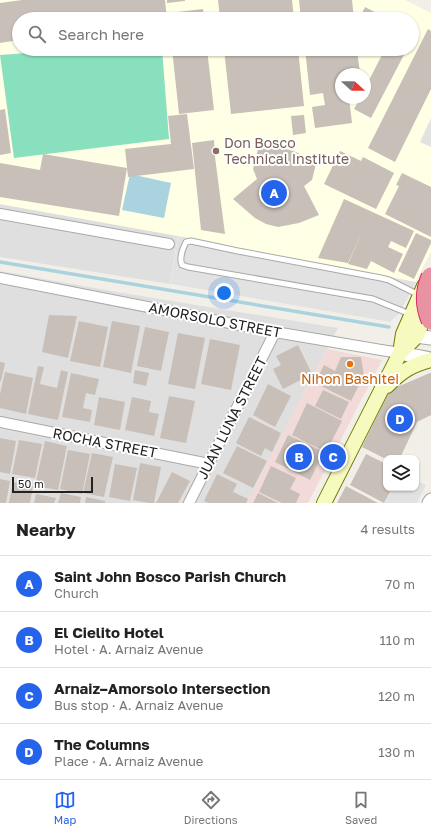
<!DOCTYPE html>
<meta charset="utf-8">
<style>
:root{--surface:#fff;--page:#f2f2f2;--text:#222;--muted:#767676;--line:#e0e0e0;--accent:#2563eb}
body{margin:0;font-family:"Golos Text",sans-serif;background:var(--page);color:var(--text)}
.controls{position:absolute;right:12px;bottom:12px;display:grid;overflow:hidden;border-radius:8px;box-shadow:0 1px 3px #0004}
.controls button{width:36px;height:36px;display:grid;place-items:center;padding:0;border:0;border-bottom:1px solid var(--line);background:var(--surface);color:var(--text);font:20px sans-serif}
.compass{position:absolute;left:335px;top:68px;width:36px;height:36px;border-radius:50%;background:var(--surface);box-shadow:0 1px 3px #0004;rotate:111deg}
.scale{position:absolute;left:12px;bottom:10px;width:81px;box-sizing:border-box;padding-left:4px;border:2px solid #222;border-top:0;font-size:11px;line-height:14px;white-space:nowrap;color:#222;-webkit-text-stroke:3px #fff;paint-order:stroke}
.you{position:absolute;left:224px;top:293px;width:14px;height:14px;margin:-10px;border:3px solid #fff;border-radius:50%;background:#1a73e8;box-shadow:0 0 0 6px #1a73e833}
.badge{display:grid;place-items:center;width:26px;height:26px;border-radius:50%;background:var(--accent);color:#fff;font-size:13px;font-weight:700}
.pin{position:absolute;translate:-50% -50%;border:2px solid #fff;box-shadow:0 1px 4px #0006}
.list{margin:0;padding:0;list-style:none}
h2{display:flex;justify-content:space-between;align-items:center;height:52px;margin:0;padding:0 16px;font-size:17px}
h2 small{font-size:13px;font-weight:400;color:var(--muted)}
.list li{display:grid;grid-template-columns:26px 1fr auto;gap:12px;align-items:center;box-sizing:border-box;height:56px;padding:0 16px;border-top:1px solid var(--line)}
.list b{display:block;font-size:15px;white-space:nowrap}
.list p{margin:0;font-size:13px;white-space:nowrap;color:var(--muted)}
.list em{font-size:13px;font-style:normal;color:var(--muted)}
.icon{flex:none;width:22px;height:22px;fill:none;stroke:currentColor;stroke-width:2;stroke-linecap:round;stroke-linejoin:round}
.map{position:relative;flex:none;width:431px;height:503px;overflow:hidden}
.search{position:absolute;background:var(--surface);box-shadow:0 1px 3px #0004;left:12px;right:12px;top:12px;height:44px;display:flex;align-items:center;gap:10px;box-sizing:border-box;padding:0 14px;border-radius:22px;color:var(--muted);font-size:15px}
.sheet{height:276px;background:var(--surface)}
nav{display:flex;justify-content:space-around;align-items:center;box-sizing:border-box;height:56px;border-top:1px solid var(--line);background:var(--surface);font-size:11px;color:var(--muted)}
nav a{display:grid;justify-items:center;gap:2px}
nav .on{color:var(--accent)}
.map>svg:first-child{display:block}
.residential{fill:#e0dfdf}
.commercial{fill:#f2dad9}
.education{fill:#ffffe5;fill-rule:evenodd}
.pitch{fill:#88e0be}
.parking{fill:#e2e2e2}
.water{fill:#aad3df}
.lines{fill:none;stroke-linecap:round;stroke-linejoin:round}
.stream{stroke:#aad3df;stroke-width:3.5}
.building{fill:#c7bfb8}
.service-casing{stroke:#a9a9a9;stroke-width:7}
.minor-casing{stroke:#a9a9a9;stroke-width:12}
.tertiary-casing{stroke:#a9a9a9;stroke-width:15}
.secondary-casing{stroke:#707d05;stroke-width:16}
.service{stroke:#fff;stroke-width:5}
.minor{stroke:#fff;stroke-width:10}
.tertiary{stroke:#fff;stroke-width:13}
.secondary{stroke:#f7fabf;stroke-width:14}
.motorway-bridge-casing{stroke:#dc2a67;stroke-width:21;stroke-linecap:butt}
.motorway-bridge{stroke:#e892a2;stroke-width:19}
.education-dot{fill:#8d6e63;stroke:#fff;stroke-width:1.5}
.food-dot{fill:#e8710a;stroke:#fff;stroke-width:1.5}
.labels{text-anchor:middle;stroke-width:4;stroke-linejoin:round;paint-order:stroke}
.education-label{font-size:14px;fill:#785e54;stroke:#fff;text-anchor:start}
.street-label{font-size:14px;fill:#222;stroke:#fff}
.food-label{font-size:14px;fill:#c56008;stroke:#fff}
</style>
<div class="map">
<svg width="431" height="503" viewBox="0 0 431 503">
<rect width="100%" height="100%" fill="#f2efe9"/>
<path class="residential" d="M0,204L178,236L170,284L0,257Z
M0,271L111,291L338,328L247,503H0Z"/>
<path class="commercial" d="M327,349L382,360L308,503H247Z"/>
<path class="education" d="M0,0H405L431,13V252L399,314L390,322L170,284L178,236L0,204ZM19,19H412V49H19ZM341,74H365V98H341Z"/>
<path class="pitch" d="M84,49H162L169,139L14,158L0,55Z"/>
<path class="parking" d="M431,118V147L420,142Z
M178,236L287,258L416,282L399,314L390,322L170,284Z
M416,480L426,485L417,503H385L392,488H416Z"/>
<path class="water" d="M130,174L171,183L164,218L122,210Z"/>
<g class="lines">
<path class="stream" d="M0,262L389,327"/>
</g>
<path class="building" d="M22,0H165L167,19H19V40L0,43V3Z
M167,0H185V1L167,3Z
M218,0H292L294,19H220Z
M299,0H352L354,19H301Z
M365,7L388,19H359Z
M203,9L204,19H169V13Z
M428,29L431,31V89L395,162L368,148Z
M172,49H207L214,110L179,114Z
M224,49H298L304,106L231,114Z
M305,49H357L360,74H341V98H349L352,123L315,128L312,107L325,105L323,93L310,95Z
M385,49H407L371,118L354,109L360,98H365V88Z
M5,109L11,153L0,155V110Z
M187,114L194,169L128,177L125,149L171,144L168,116Z
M304,115L306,133L293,135L291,116Z
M214,140L215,157L225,234L201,230L192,143Z
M268,146H276L296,152L307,158L316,164L312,180L304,186L319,215L299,223L278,227L266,224L255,218L233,199L257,179L253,169L258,149Z
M340,151L361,161L363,157L394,173L376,209L324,184Z
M43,154L127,168L119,216L0,197V163L40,170Z
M402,173L431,187V237L385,214L399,186L396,185Z
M344,199L414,231L406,248L391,241L388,247L403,254L394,273L371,261L367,269L348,264L364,228L348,263L318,258Z
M416,233L431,240V243L414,279L398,271Z
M49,315L77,316L68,358L42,352Z
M79,321L108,327L100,367L70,361Z
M112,321L140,326L131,373L103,367Z
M145,327L169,332L161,371L137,366Z
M178,333L205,338L195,389L168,384Z
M210,339L240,345L231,390L201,384Z
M298,345L312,374L283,389L273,369L281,365L276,356Z
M341,357H361L364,376L352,379L360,383L351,401L315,383L324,365L335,371Z
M0,362L5,363L1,381H0Z
M38,366L44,367L40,384L57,388L61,370L68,372L58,420L28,414Z
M135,370L149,373L146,386L133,383Z
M5,372L33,378L26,414L0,408V394Z
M71,373L99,379L95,395L86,393L83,408L92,410L90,422L62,417Z
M430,373H431V415L417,422L400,458H386V459L362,447L390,390Z
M268,384L291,396L275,427L253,415Z
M323,390L349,402L341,419L315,406Z
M169,396L195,401L186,443L160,438Z
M99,397L125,402L120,430L94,425Z
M132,397L151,401L149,412L159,414L154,436L125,430Z
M307,403L342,421L326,452L292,435Z
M249,417L281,433L272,452L265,448L261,456L236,443Z
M288,435L324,452L310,480L275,462Z
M0,438L16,441L10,474L0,472Z
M19,440L42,444L35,478L12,474Z
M45,441L67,446L58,490L35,486Z
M237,446L267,461L253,488L223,473Z
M68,450L90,454L82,494L60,489Z
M92,453L113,457L104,497L83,493Z
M366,454L386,464V488H392L384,503L350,485Z
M140,463L161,467L154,503H149L133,500Z
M115,464L137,468L130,501L109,497Z
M271,466L296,478L290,489L300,494L296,503H282L259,492Z
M172,472L190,481L178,503H156Z
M217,474L237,484L233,492L248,499L246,503H208L204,501Z
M0,479L10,481L6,503H0Z
M13,482L33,486L30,503H9Z
M346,486L378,503H337Z
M61,493L81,497L80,503H58Z
M258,493L278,503H253Z
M36,494L56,498L54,503H34Z
M86,497L105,501V503H85Z"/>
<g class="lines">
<defs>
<path id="service" d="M410,314L373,299L188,267L182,265C179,258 183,248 186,242L191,241L238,251L381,278L389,280L419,295"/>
<path id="minor" d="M0,214L169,244
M0,278L275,332L381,350L400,353
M0,422L209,464
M189,503L275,332"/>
<path id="tertiary" d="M407,335L431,338
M400,353L431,359
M429,503L431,500"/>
<path id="secondary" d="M400,353L417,336L423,320L430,307
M387,386C401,372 411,365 431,360
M324,503L400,353L403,334L424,286"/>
</defs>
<use href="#service" class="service-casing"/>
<use href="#minor" class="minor-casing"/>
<use href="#tertiary" class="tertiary-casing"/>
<use href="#secondary" class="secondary-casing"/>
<use href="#service" class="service"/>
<use href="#minor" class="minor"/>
<use href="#tertiary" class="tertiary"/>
<use href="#secondary" class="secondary"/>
<defs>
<path id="motorway-bridge" d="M431,277C425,291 425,306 431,320"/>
</defs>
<use href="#motorway-bridge" class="motorway-bridge-casing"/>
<use href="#motorway-bridge" class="motorway-bridge"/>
</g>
<circle class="education-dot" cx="216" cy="151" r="4"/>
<circle class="food-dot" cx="350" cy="364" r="4"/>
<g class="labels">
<g class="education-label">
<text x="224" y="148">Don Bosco<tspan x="224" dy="16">Technical Institute</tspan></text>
</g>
<g class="street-label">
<text transform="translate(215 320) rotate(11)" y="5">AMORSOLO STREET</text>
<text transform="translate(232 418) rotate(-63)" y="5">JUAN LUNA STREET</text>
<text transform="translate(105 443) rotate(11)" y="5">ROCHA STREET</text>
</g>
<g class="food-label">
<text x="350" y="384">Nihon Bashitei</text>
</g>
</g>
</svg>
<div class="controls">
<button><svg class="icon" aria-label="layers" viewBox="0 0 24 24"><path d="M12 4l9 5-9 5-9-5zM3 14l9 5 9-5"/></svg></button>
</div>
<svg class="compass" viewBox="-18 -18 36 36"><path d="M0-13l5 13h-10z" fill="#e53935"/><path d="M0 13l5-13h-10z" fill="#767676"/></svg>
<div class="scale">50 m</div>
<div class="you"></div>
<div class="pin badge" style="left:274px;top:193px">A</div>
<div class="pin badge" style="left:299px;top:457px">B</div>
<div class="pin badge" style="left:333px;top:457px">C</div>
<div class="pin badge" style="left:400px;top:419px">D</div>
<div class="search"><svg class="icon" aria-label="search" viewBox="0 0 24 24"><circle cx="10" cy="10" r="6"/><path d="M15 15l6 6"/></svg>Search here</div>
</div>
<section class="sheet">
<h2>Nearby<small>4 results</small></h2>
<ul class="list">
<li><span class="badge">A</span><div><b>Saint John Bosco Parish Church</b><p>Church</p></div><em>70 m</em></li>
<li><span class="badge">B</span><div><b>El Cielito Hotel</b><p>Hotel · A. Arnaiz Avenue</p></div><em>110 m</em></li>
<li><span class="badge">C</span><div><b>Arnaiz–Amorsolo Intersection</b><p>Bus stop · A. Arnaiz Avenue</p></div><em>120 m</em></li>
<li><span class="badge">D</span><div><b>The Columns</b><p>Place · A. Arnaiz Avenue</p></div><em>130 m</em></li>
</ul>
</section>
<nav>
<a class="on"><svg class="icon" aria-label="map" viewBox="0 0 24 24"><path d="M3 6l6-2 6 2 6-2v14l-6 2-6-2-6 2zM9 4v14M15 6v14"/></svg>Map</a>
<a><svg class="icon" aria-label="directions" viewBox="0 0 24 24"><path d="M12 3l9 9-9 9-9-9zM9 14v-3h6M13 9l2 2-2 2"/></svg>Directions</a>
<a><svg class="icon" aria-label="saved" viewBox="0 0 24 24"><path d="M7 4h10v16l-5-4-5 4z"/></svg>Saved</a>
</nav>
